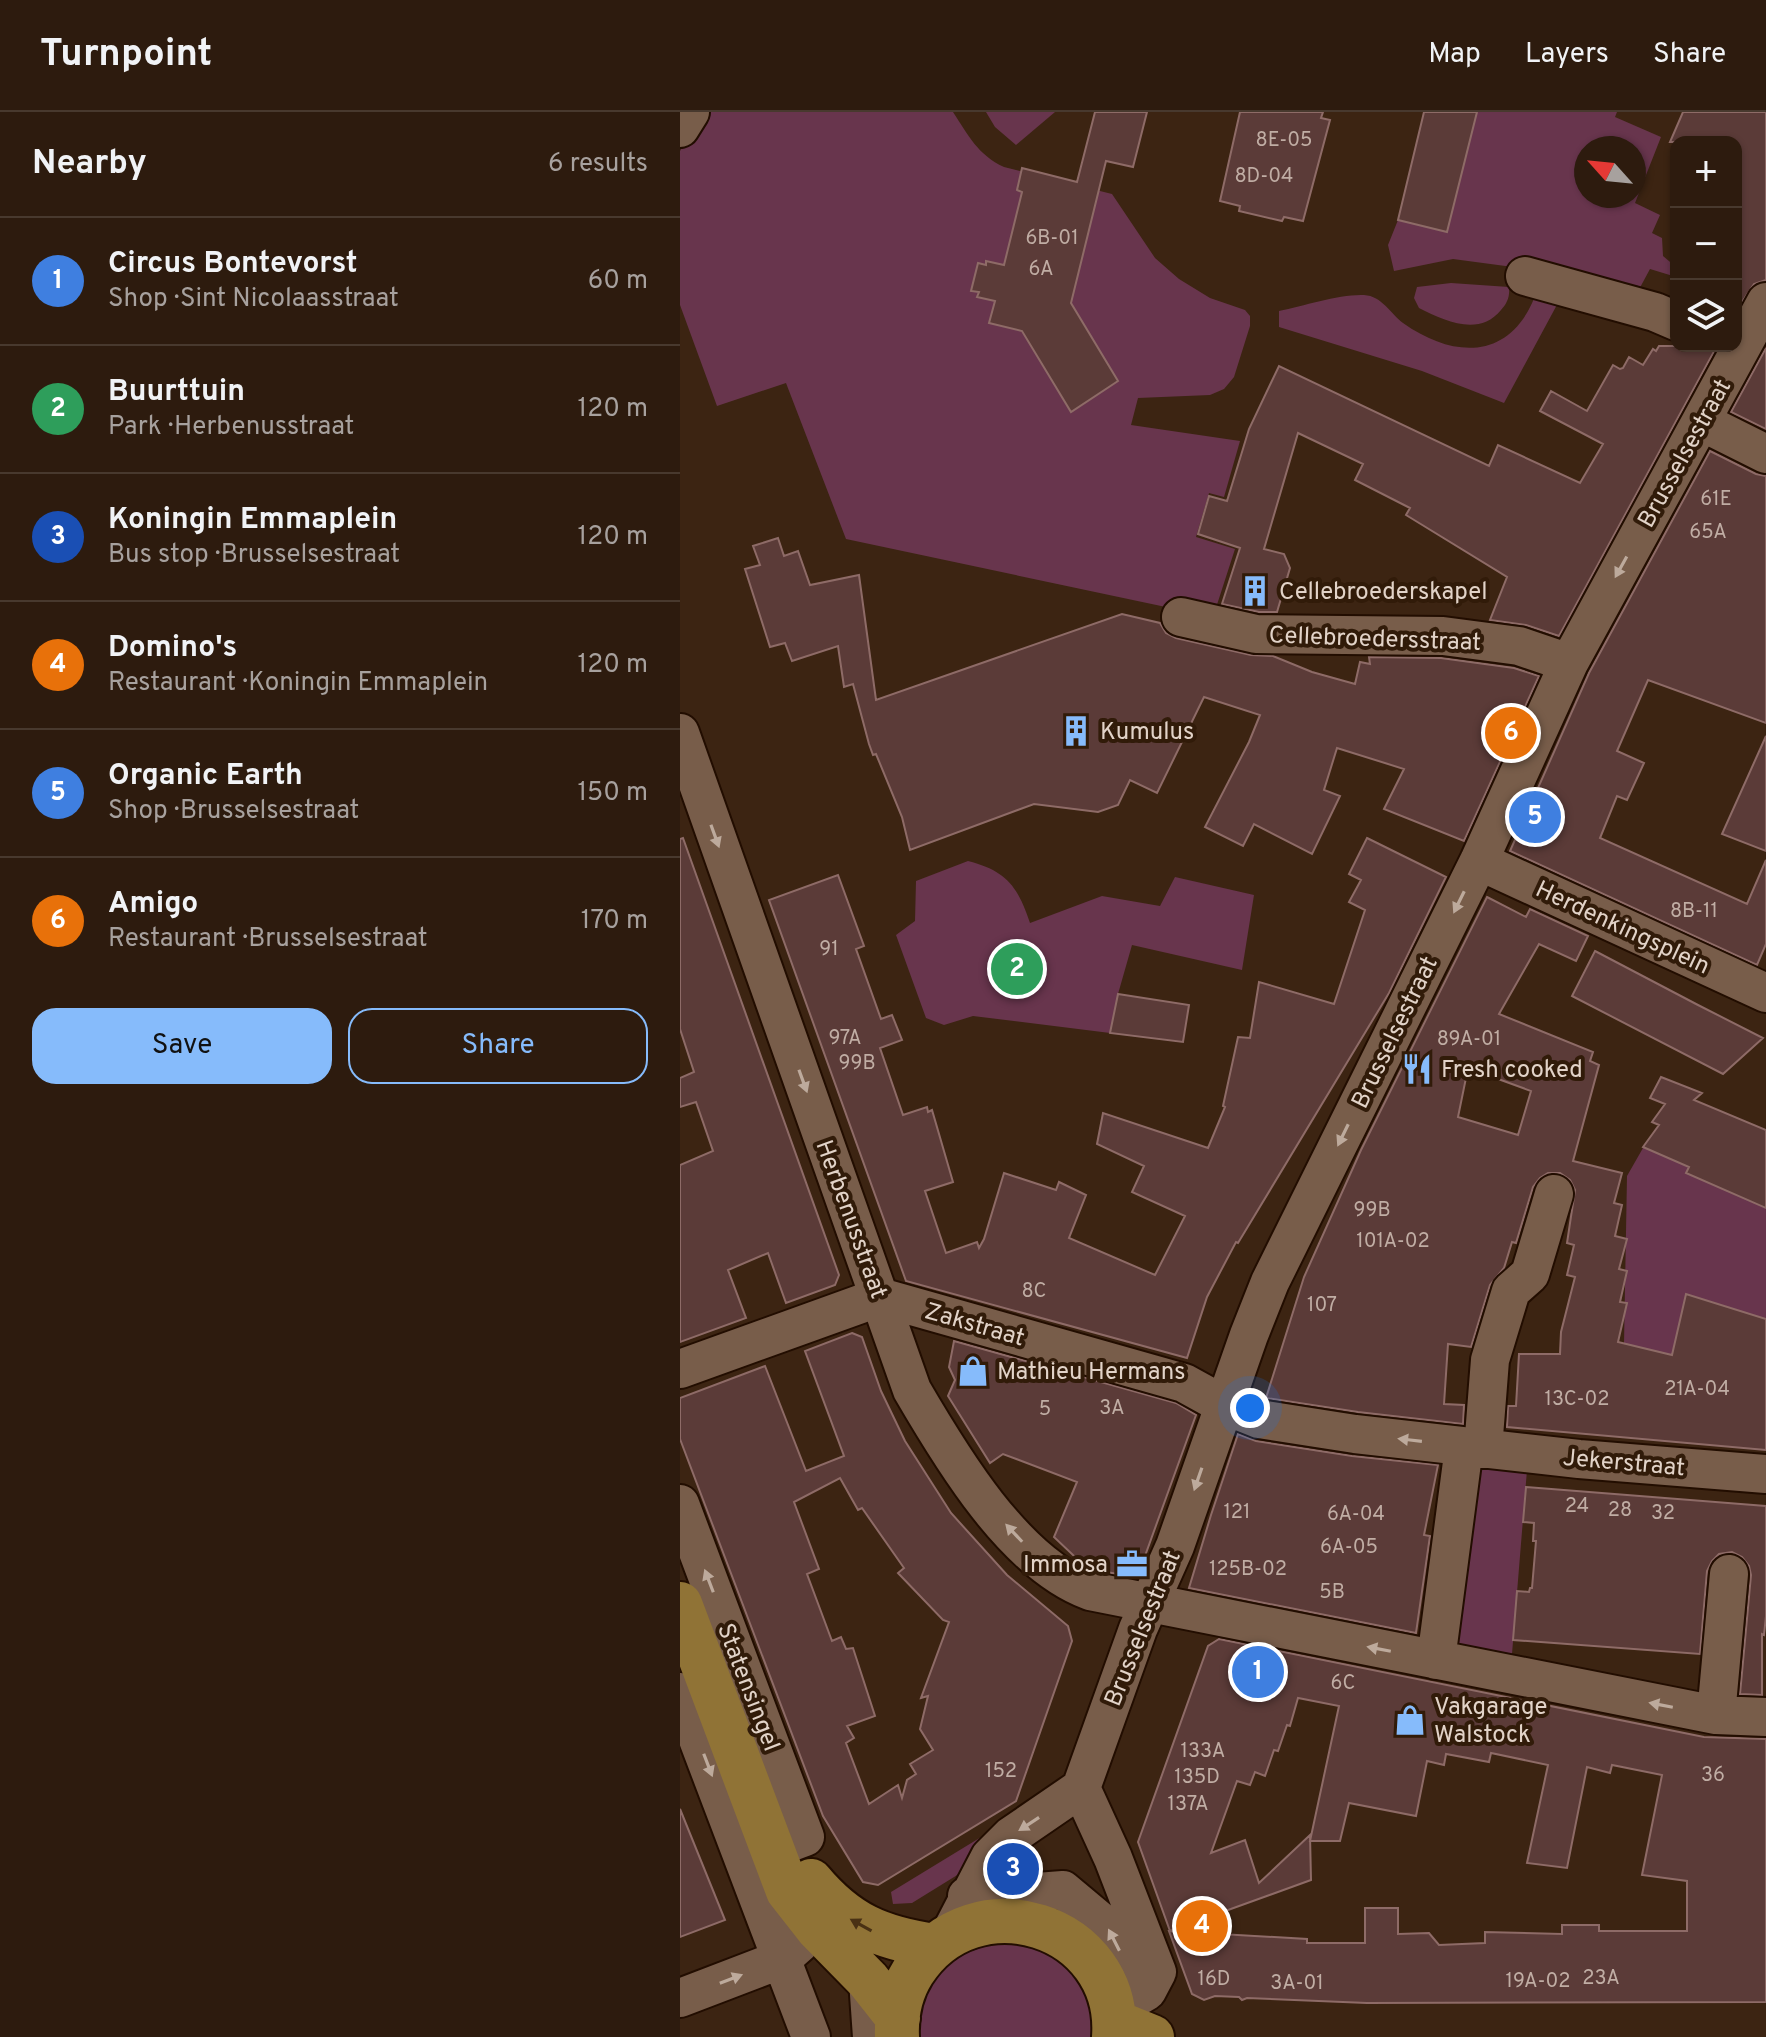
<!DOCTYPE html>
<meta charset="utf-8">
<style>
:root{--surface:#2d1b0e;--page:#352417;--text:#f1f3f6;--muted:#a7a19e;--line:#48392e;--accent:#86bbfb}
body{margin:0;font-family:Overpass,sans-serif;background:var(--page);color:var(--text)}
.controls{position:absolute;right:24px;top:24px;display:grid;overflow:hidden;border-radius:16px;box-shadow:0 2px 6px #0004}
.controls button{width:72px;height:72px;display:grid;place-items:center;padding:0;border:0;border-bottom:2px solid var(--line);background:var(--surface);color:var(--text);font:40px sans-serif}
.compass{position:absolute;left:894px;top:24px;width:72px;height:72px;border-radius:50%;background:var(--surface);box-shadow:0 2px 6px #0004;rotate:297deg}
.you{position:absolute;left:570px;top:1296px;width:28px;height:28px;margin:-20px;border:6px solid #fff;border-radius:50%;background:#1a73e8;box-shadow:0 0 0 12px #1a73e833}
.badge{display:grid;place-items:center;width:52px;height:52px;border-radius:50%;background:var(--accent);color:#fff;font-size:26px;font-weight:700}
.pin{position:absolute;translate:-50% -50%;border:4px solid #fff;box-shadow:0 2px 8px #0006}
.list{margin:0;padding:0;list-style:none}
h2{display:flex;justify-content:space-between;align-items:center;height:104px;margin:0;padding:0 32px;font-size:34px}
h2 small{font-size:26px;font-weight:400;color:var(--muted)}
.list li{display:grid;grid-template-columns:52px 1fr auto;gap:24px;align-items:center;box-sizing:border-box;height:128px;padding:0 32px;border-top:2px solid var(--line)}
.list b{display:block;font-size:30px;white-space:nowrap}
.list p{margin:0;font-size:26px;white-space:nowrap;color:var(--muted)}
.list em{font-size:26px;font-style:normal;color:var(--muted)}
.actions{display:flex;gap:16px;padding:24px 32px}
.actions a{flex:1;padding:18px 0;border:2px solid var(--accent);border-radius:24px;text-align:center;font-size:28px;color:var(--accent)}
.actions .main{background:var(--accent);color:#111}
.icon{flex:none;width:44px;height:44px;fill:none;stroke:currentColor;stroke-width:2;stroke-linecap:round;stroke-linejoin:round}
.map{position:relative;flex:none;width:1086px;height:1925px;overflow:hidden}
header{display:flex;align-items:center;gap:48px;box-sizing:border-box;height:112px;padding:0 40px;background:var(--surface);border-bottom:2px solid var(--line)}
header strong{font-size:38px}
nav{display:flex;gap:44px;margin-inline-start:auto;font-size:28px}
main{display:flex}
aside{flex:1;background:var(--surface)}
.map>svg:first-child{display:block}
.green{fill:#68354d;fill-rule:evenodd}
.building{fill:#5b3b38;stroke:#8e6b67;stroke-width:2;fill-rule:evenodd}
.lines{fill:none;stroke-linecap:round;stroke-linejoin:round}
.minor-casing{stroke:#220d00;stroke-width:42}
.major-casing{stroke:#220d00;stroke-width:48}
.minor{stroke:#785d4a;stroke-width:38}
.major{stroke:#907336;stroke-width:44}
.oneway{fill:#bdaa9c}
.oneway2{fill:#493114}
.labels{text-anchor:middle;stroke-width:8;stroke-linejoin:round;paint-order:stroke}
.number-label{font-size:20px;fill:#c0ada4}
.street-label{font-size:24px;fill:#e2d3c8;stroke:#311b09}
.poi-label{font-size:24px;fill:#e2d3c8;stroke:#311b09;text-anchor:start}
</style>
<header>
<strong>Turnpoint</strong>
<nav><a>Map</a><a>Layers</a><a>Share</a></nav>
</header>
<main>
<aside>
<h2>Nearby<small>6 results</small></h2>
<ul class="list">
<li><span class="badge" style="background:#3f7fe0">1</span><div><b>Circus Bontevorst</b><p>Shop · Sint Nicolaasstraat</p></div><em>60 m</em></li>
<li><span class="badge" style="background:#2e9e5b">2</span><div><b>Buurttuin</b><p>Park · Herbenusstraat</p></div><em>120 m</em></li>
<li><span class="badge" style="background:#1a4fb4">3</span><div><b>Koningin Emmaplein</b><p>Bus stop · Brusselsestraat</p></div><em>120 m</em></li>
<li><span class="badge" style="background:#e8710a">4</span><div><b>Domino's</b><p>Restaurant · Koningin Emmaplein</p></div><em>120 m</em></li>
<li><span class="badge" style="background:#3f7fe0">5</span><div><b>Organic Earth</b><p>Shop · Brusselsestraat</p></div><em>150 m</em></li>
<li><span class="badge" style="background:#e8710a">6</span><div><b>Amigo</b><p>Restaurant · Brusselsestraat</p></div><em>170 m</em></li>
</ul>
<div class="actions"><a class="main">Save</a><a>Share</a></div>
</aside>
<div class="map">
<svg width="1086" height="1925" viewBox="0 0 1086 1925">
<rect width="100%" height="100%" fill="#3c2412"/>
<path class="green" d="M24,0H273C288,23 298,43 324,55L432,82L475,146L499,167L530,186L565,198L570,204V214L554,265L544,277L530,283L458,286L451,313L560,329L544,385L529,381L516,425L555,437L533,505L166,427L106,271L37,294L0,193V39Z
M306,0H375L336,33L315,15Z
M797,0H937L935,5L981,25L955,91L980,103L972,121L982,126L983,144L996,155L993,164L970,157L956,183L870,160L773,147L714,159L708,133L718,108L767,120ZM906,36H954V84H906Z
M771,171L829,175C830,185 827,191 821,198C799,225 765,209 739,196L734,186L737,175Z
M857,179L879,189L824,291L742,259L599,215V199C624,194 659,182 684,183C702,184 711,202 723,211C777,249 833,247 857,179Z
M288,749C327,759 338,775 350,811L422,784L480,794L495,765L574,783L562,858L452,833L438,882L430,921L293,904L264,913L246,906L216,823L235,809L236,769Z
M967,1029L983,1036L979,1042L1009,1055L1006,1061L1086,1096V1207L1006,1182L984,1283L944,1232L947,1064Z
M793,1352L847,1358L832,1542L766,1529Z
M311,1719L287,1757L232,1791L213,1792L211,1780Z
M328,1830C363,1837 389,1846 406,1880C412,1893 413,1911 415,1925H239C238,1868 274,1836 328,1830Z"/>
<path class="building" d="M415,0H467L453,55L426,49L391,191L438,269L391,300L342,219L309,211L315,189L297,185L299,180L291,179L298,151L306,153V149L324,153L342,80L337,78L342,56L397,70Z
M560,0H643L641,6L650,8L623,109L604,105L602,109L559,99L560,94L540,89Z
M744,0H797L767,120L718,108Z
M1003,0H1086V168L1074,172L1056,199V30H990Z
M979,234H1037L879,524L846,513L810,508L827,465L726,403L730,396L675,368L683,352L618,321L584,437L604,442L610,456L597,500H579L542,492L560,436L518,422L529,384L547,389L569,317L599,254L809,354L818,333L900,371L923,332L860,299L871,279L907,299L933,253L940,257L943,256L949,245L963,253L973,237L976,239Z
M1086,236V317L1051,300Z
M1030,339L1076,362L1086,364V611L968,568L937,639L964,651L947,688L937,684L920,726L1067,792L1086,748V832L1077,853L830,739L909,561Z
M98,426L104,444L118,439L130,473L179,463L196,588L442,502L480,511L486,521L496,526L571,543L593,544L632,560L675,572L680,550L690,552L689,545L761,546L834,556L859,564L784,729L704,697L724,657L657,636L644,678L660,684L632,742L574,712L563,734L525,715L569,630L580,603L524,585L477,681L450,668L438,693L418,700L354,692L230,738L222,705L196,642L193,643L189,632L173,572L164,575L158,534L112,549L105,531L90,535L65,457L80,453L73,434Z
M1086,624V739L1042,722Z
M3,726L159,1163L155,1173L106,1191L88,1141L48,1158L66,1206L0,1230V1053L33,1039L16,990L0,995V966L14,960L0,917V727Z
M687,726L766,765L709,881L558,1131L556,1130L527,1185L507,1246L226,1169L89,788L158,763L184,834L176,837L201,907L212,903L222,928L200,936L223,1003L247,995L248,1000L252,998L273,1070L245,1079L266,1141L297,1130L299,1136L304,1127L324,1061L376,1078L379,1070L406,1083L389,1126L475,1163L505,1104L452,1080L464,1054L417,1032L423,1001L528,1036L545,995L543,994L558,925L570,926L579,870L654,892L685,798L669,790L681,768L669,762Z
M807,785L846,805L850,797L908,824L896,849L859,832L819,902L913,940L910,949L919,953L893,1049L942,1061L934,1091L942,1093L935,1124L947,1127L939,1157L947,1159L940,1190L947,1191L938,1230L992,1243L1006,1182L1086,1207V1338L827,1315L828,1294H836L839,1242H880L881,1220L895,1165L887,1163L894,1133L887,1131L895,1078L890,1068L880,1061H868L860,1066L853,1075L836,1131L832,1130L824,1156L810,1173L791,1235L768,1232L764,1292L784,1293L783,1312L678,1300L586,1286L624,1165L681,1038ZM788,956L851,979L838,1023L778,1005Z
M915,839L1018,893L1083,926L1043,962L892,884Z
M438,882L509,893L503,930L430,921Z
M981,965L1022,981L1014,988L1086,1018V1096L1006,1061L1009,1055L963,1035L979,1013L972,1010L985,992L970,986Z
M172,1221L182,1225L201,1279L225,1329L271,1401L327,1463L388,1514L392,1529L336,1689L198,1773L183,1770L143,1704L0,1327V1286L85,1254L126,1359L164,1344L125,1239ZM160,1366L178,1398L182,1396L224,1456L218,1461L263,1508L269,1510L241,1586L248,1584L240,1617L253,1638L230,1652L236,1662L227,1668L222,1686L218,1673L189,1692L166,1631L174,1626L167,1614L195,1604L173,1536L166,1537L161,1525L152,1529L127,1462L139,1457L114,1390Z
M274,1229L496,1291L516,1303L457,1466L417,1458L394,1444L374,1425L397,1370L323,1342L310,1351L268,1284L275,1268L269,1255Z
M558,1322L576,1329L672,1344L758,1353L744,1423L750,1424L736,1521L509,1476L531,1403Z
M846,1375L1086,1394V1504L1084,1523L1082,1522V1583L1060,1582L1071,1463L1069,1454L1062,1445L1052,1440L1039,1442L1032,1449L1027,1459L1020,1542L833,1528L837,1479L849,1480L850,1476H852L856,1429H853L854,1411L843,1410Z
M539,1527L1024,1625L1086,1627V1890L687,1891L567,1886L562,1888L559,1885L535,1884L524,1888L512,1882L489,1819L627,1827V1831H685V1796H718V1822L749,1821L759,1833L805,1831V1820L882,1822V1813H919V1819H1007V1769L962,1763L982,1663L932,1653L930,1661L907,1655L887,1756L847,1751L868,1653L811,1641L809,1650L766,1642L764,1653L747,1649L736,1704L669,1691L660,1729H630L659,1594L618,1586L610,1614L607,1613L598,1639L594,1638L585,1664L575,1660L570,1673L557,1669L531,1741L565,1728L579,1771L630,1723L631,1768L490,1819L458,1730L528,1534Z
M0,1697L45,1808L0,1825Z"/>
<g class="lines">
<defs>
<path id="minor" d="M0,16L10,0
M845,164L975,200L996,209
M1022,310L1086,342
M501,505L576,522L763,524L839,534L889,551
M0,621L232,1278C271,1345 334,1451 410,1479L1036,1603L1086,1605
M799,749L1086,881
M0,1257L200,1185L504,1271L544,1293L579,1307L675,1322L899,1347L1086,1362
M803,1337L810,1248L831,1179L850,1162L874,1082
M0,1392L125,1725L93,1737
M756,1548L784,1335
M0,1580L131,1925
M1036,1603L1049,1462
M401,1676L433,1746L477,1860L467,1879L433,1899
M287,1784L311,1772L328,1771L357,1780L383,1778L432,1819L449,1863L433,1899
M268,1826L310,1745L331,1724L401,1676L458,1517L495,1434L569,1223L590,1170L799,749L889,551L1086,190
M188,1868L192,1925
M0,1886L102,1847L120,1831"/>
<path id="major" d="M0,1492L108,1779L137,1816L188,1868L218,1906
M131,1769C167,1812 200,1826 255,1834
M435,1910L472,1925
M217,1925C216,1903 221,1879 233,1860C294,1765 442,1812 434,1925"/>
</defs>
<use href="#minor" class="minor-casing"/>
<use href="#major" class="major-casing"/>
<use href="#minor" class="minor"/>
<use href="#major" class="major"/>
</g>
<defs><path id="oneway-solid" d="M-6-.8H1V-3.2L6.5 0L1 3.2V.8H-6Z" transform="scale(2)"/></defs>
<g class="oneway">
<use href="#oneway-solid" transform="translate(941 455) rotate(119)"/>
<use href="#oneway-solid" transform="translate(35 724) rotate(70)"/>
<use href="#oneway-solid" transform="translate(779 790) rotate(116)"/>
<use href="#oneway-solid" transform="translate(123 969) rotate(70)"/>
<use href="#oneway-solid" transform="translate(663 1023) rotate(116)"/>
<use href="#oneway-solid" transform="translate(730 1328) rotate(-173)"/>
<use href="#oneway-solid" transform="translate(518 1367) rotate(109)"/>
<use href="#oneway-solid" transform="translate(334 1421) rotate(-133)"/>
<use href="#oneway-solid" transform="translate(29 1469) rotate(-111)"/>
<use href="#oneway-solid" transform="translate(699 1537) rotate(-169)"/>
<use href="#oneway-solid" transform="translate(981 1593) rotate(-169)"/>
<use href="#oneway-solid" transform="translate(28 1653) rotate(69)"/>
<use href="#oneway-solid" transform="translate(349 1712) rotate(147)"/>
<use href="#oneway-solid" transform="translate(434 1828) rotate(-117)"/>
<use href="#oneway-solid" transform="translate(51 1867) rotate(-21)"/>
</g>
<use class="oneway2" href="#oneway-solid" transform="translate(181 1813) rotate(-151)"/>
<defs>
<symbol id="building-bare" viewBox="-9 -9 18 18"><path d="M-4-6H4V6H1V3H-1V6H-4ZM-2.5-4.3h1.7v1.8h-1.7ZM.8-4.3h1.7v1.8H.8ZM-2.5-1h1.7V.8h-1.7ZM.8-1h1.7V.8H.8Z" fill="#86bbfb" stroke="#311b09" stroke-width="2.5" paint-order="stroke"/></symbol>
<symbol id="restaurant-bare" viewBox="-9 -9 18 18"><path d="M-5-6h1v4h1v-4h1v4h1v-4h1v5L-1.5 .5V6h-2V.5L-5-1ZM5-6V6H3V1.5H1.5Q1.5-4 5-6Z" fill="#86bbfb" stroke="#311b09" stroke-width="2.5" paint-order="stroke"/></symbol>
<symbol id="shop-bare" viewBox="-9 -9 18 18"><path d="M-5-2.5h2.3a2.7 3.5 0 0 1 5.4 0H5L5.5 6h-11ZM-1.5-2.5h3a1.5 2.3 0 0 0-3 0Z" fill="#86bbfb" stroke="#311b09" stroke-width="2.5" paint-order="stroke"/></symbol>
<symbol id="office-bare" viewBox="-9 -9 18 18"><path d="M-6-3h4V-5.5h4V-3h4V5H-6ZM-1-4.5V-3h2v-1.5ZM-6 0V1H6V0Z" fill="#86bbfb" stroke="#311b09" stroke-width="2.5" paint-order="stroke"/></symbol>
</defs>
<g fill-rule="evenodd">
<use href="#building-bare" x="553" y="457" width="44" height="44"/>
<use href="#building-bare" x="374" y="597" width="44" height="44"/>
<use href="#restaurant-bare" x="715" y="935" width="44" height="44"/>
<use href="#shop-bare" x="271" y="1237" width="44" height="44"/>
<use href="#office-bare" x="430" y="1430" width="44" height="44"/>
<use href="#shop-bare" x="708" y="1586" width="44" height="44"/>
</g>
<g class="labels">
<g class="number-label">
<text x="604" y="34">8E-05</text>
<text x="584" y="70">8D-04</text>
<text x="372" y="132">6B-01</text>
<text x="361" y="163">6A</text>
<text x="1036" y="393">61E</text>
<text x="1028" y="426">65A</text>
<text x="1014" y="805">8B-11</text>
<text x="149" y="843">91</text>
<text x="165" y="932">97A</text>
<text x="789" y="933">89A-01</text>
<text x="177" y="957">99B</text>
<text x="692" y="1104">99B</text>
<text x="713" y="1135">101A-02</text>
<text x="354" y="1185">8C</text>
<text x="642" y="1199">107</text>
<text x="1017" y="1283">21A-04</text>
<text x="897" y="1293">13C-02</text>
<text x="432" y="1302">3A</text>
<text x="365" y="1303">5</text>
<text x="897" y="1400">24</text>
<text x="940" y="1404">28</text>
<text x="557" y="1406">121</text>
<text x="983" y="1407">32</text>
<text x="676" y="1408">6A-04</text>
<text x="669" y="1441">6A-05</text>
<text x="568" y="1463">125B-02</text>
<text x="652" y="1486">5B</text>
<text x="663" y="1577">6C</text>
<text x="523" y="1645">133A</text>
<text x="321" y="1665">152</text>
<text x="1033" y="1669">36</text>
<text x="517" y="1671">135D</text>
<text x="508" y="1698">137A</text>
<text x="921" y="1872">23A</text>
<text x="534" y="1873">16D</text>
<text x="858" y="1875">19A-02</text>
<text x="617" y="1877">3A-01</text>
</g>
<g class="street-label">
<text transform="translate(1004 341) rotate(-61)" y="8">Brusselsestraat</text>
<text transform="translate(695 526) rotate(2)" y="8">Cellebroedersstraat</text>
<text transform="translate(943 815) rotate(25)" y="8">Herdenkingsplein</text>
<text transform="translate(714 920) rotate(-64)" y="8">Brusselsestraat</text>
<text transform="translate(172 1107) rotate(70)" y="8">Herbenusstraat</text>
<text transform="translate(295 1212) rotate(16)" y="8">Zakstraat</text>
<text transform="translate(944 1350) rotate(5)" y="8">Jekerstraat</text>
<text transform="translate(462 1516) rotate(-68)" y="8">Brusselsestraat</text>
<text transform="translate(69 1575) rotate(69)" y="8">Statensingel</text>
</g>
<g class="poi-label">
<text x="599" y="487">Cellebroederskapel</text>
<text x="420" y="627">Kumulus</text>
<text x="761" y="965">Fresh cooked</text>
<text x="317" y="1267">Mathieu Hermans</text>
<text x="428" y="1460" text-anchor="end">Immosa</text>
<text x="754" y="1602">Vakgarage<tspan x="754" dy="28">Walstock</tspan></text>
</g>
</g>
</svg>
<div class="controls">
<button>+</button>
<button>−</button>
<button><svg class="icon" aria-label="layers" viewBox="0 0 24 24"><path d="M12 4l9 5-9 5-9-5zM3 14l9 5 9-5"/></svg></button>
</div>
<svg class="compass" viewBox="-18 -18 36 36"><path d="M0-13l5 13h-10z" fill="#e53935"/><path d="M0 13l5-13h-10z" fill="#a7a19e"/></svg>
<div class="you"></div>
<div class="pin badge" style="left:578px;top:1560px;background:#3f7fe0">1</div>
<div class="pin badge" style="left:337px;top:857px;background:#2e9e5b">2</div>
<div class="pin badge" style="left:333px;top:1757px;background:#1a4fb4">3</div>
<div class="pin badge" style="left:522px;top:1814px;background:#e8710a">4</div>
<div class="pin badge" style="left:855px;top:705px;background:#3f7fe0">5</div>
<div class="pin badge" style="left:831px;top:621px;background:#e8710a">6</div>
</div>
</main>
